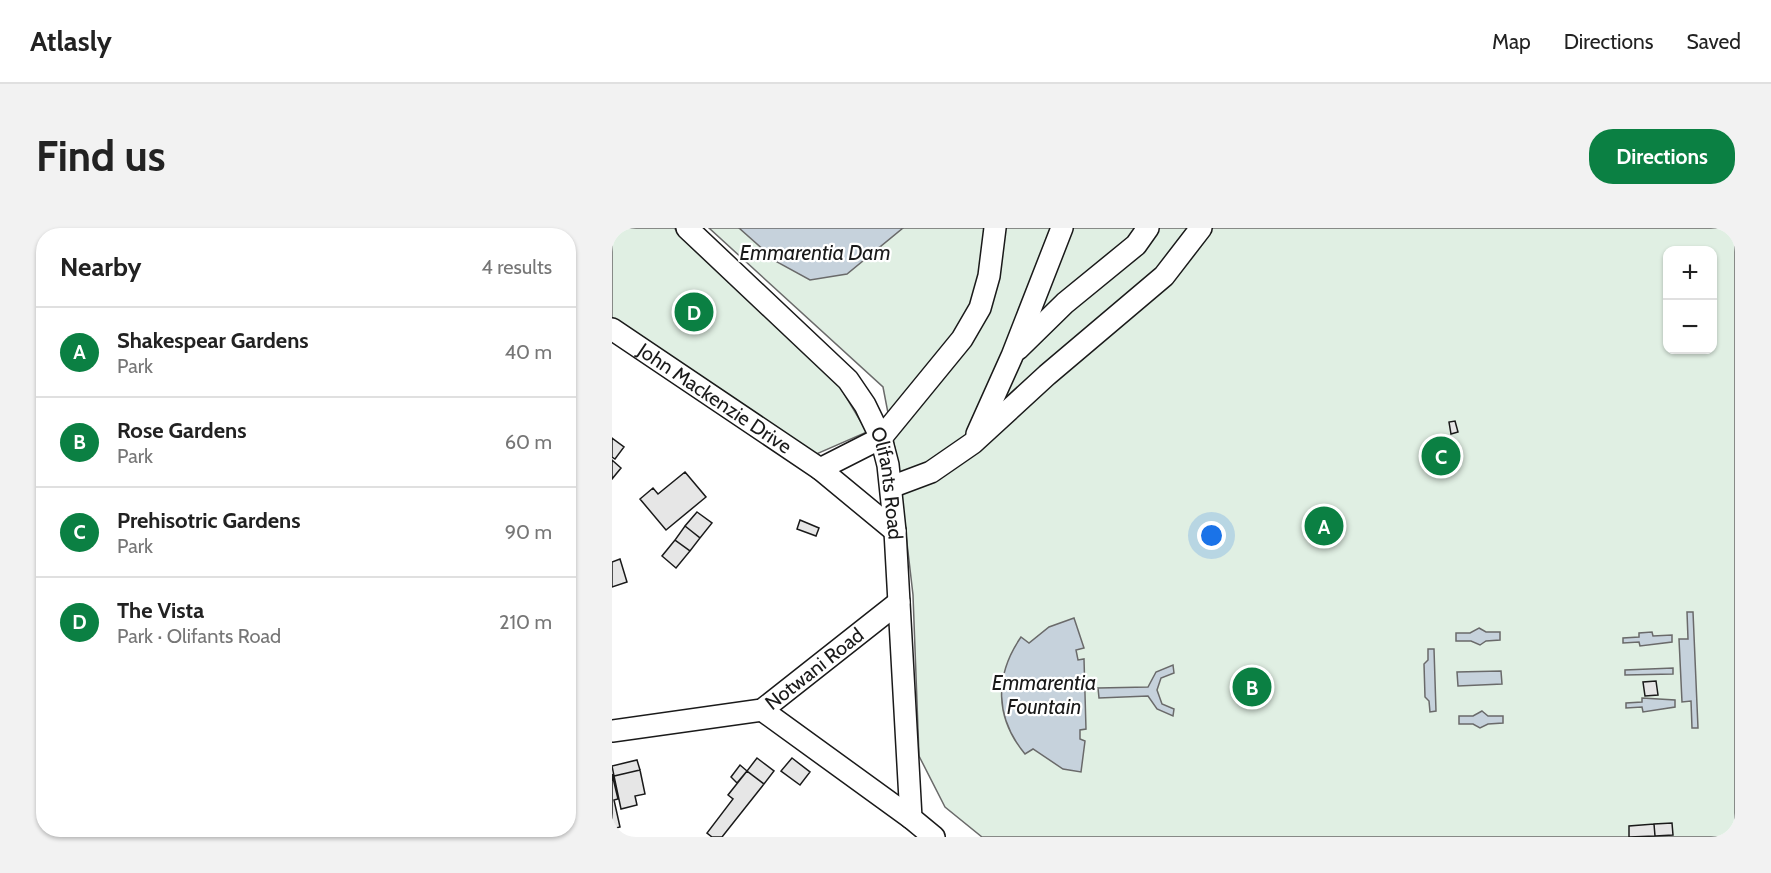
<!DOCTYPE html>
<meta charset="utf-8">
<style>
:root{--surface:#fff;--page:#f2f2f2;--text:#222;--muted:#767676;--line:#e0e0e0;--accent:#0b8043}
body{margin:0;font-family:Cabin,sans-serif;background:var(--page);color:var(--text)}
.controls{position:absolute;right:18px;top:18px;display:grid;overflow:hidden;border-radius:12px;box-shadow:0 2px 4px #0004}
.controls button{width:54px;height:54px;display:grid;place-items:center;padding:0;border:0;border-bottom:2px solid var(--line);background:var(--surface);color:var(--text);font:30px sans-serif}
.you{position:absolute;left:600px;top:308px;width:21px;height:21px;margin:-15px;border:4px solid #fff;border-radius:50%;background:#1a73e8;box-shadow:0 0 0 9px #1a73e833}
.badge{display:grid;place-items:center;width:39px;height:39px;border-radius:50%;background:var(--accent);color:#fff;font-size:20px;font-weight:700}
.pin{position:absolute;translate:-50% -50%;border:3px solid #fff;box-shadow:0 2px 6px #0006}
.list{margin:0;padding:0;list-style:none}
h2{display:flex;justify-content:space-between;align-items:center;height:78px;margin:0;padding:0 24px;font-size:26px}
h2 small{font-size:20px;font-weight:400;color:var(--muted)}
.list li{display:grid;grid-template-columns:39px 1fr auto;gap:18px;align-items:center;box-sizing:border-box;height:90px;padding:0 24px;border-top:2px solid var(--line)}
.list b{display:block;font-size:22px;white-space:nowrap}
.list p{margin:0;font-size:20px;white-space:nowrap;color:var(--muted)}
.list em{font-size:20px;font-style:normal;color:var(--muted)}
.map{position:relative;flex:none;width:1123px;height:609px;overflow:hidden;border-radius:24px}
header{display:flex;align-items:center;gap:36px;box-sizing:border-box;height:84px;padding:0 30px;background:var(--surface);border-bottom:2px solid var(--line)}
header strong{font-size:28px}
nav{display:flex;gap:33px;margin-inline-start:auto;font-size:21px}
.intro{display:flex;align-items:center;justify-content:space-between;box-sizing:border-box;height:144px;padding:0 36px}
h1{margin:0;font-size:42px}
.button{padding:15px 27px;border-radius:24px;background:var(--accent);color:#fff;font-size:21px;font-weight:700}
main{display:flex;gap:36px;padding:0 36px}
aside{flex:1;background:var(--surface);border-radius:24px;box-shadow:0 2px 4px #0004}
.map>svg:first-child{display:block}
.green{fill:#e0efe3;stroke:#6a6a6a;stroke-width:1.5;fill-rule:evenodd}
.water{fill:#c6d2dc;stroke:#6a6a6a;stroke-width:1.5}
.building{fill:#e6e6e6;stroke:#1a1a1a;stroke-width:1.5}
.lines{fill:none;stroke-linecap:round;stroke-linejoin:round}
.minor-casing{stroke:#1a1a1a;stroke-width:24}
.minor{stroke:#fff;stroke-width:21}
.labels{text-anchor:middle;stroke-width:4.5;stroke-linejoin:round;paint-order:stroke}
.street-label{font-size:20px;fill:#1a1a1a;stroke:#fff}
.water-label{font-size:21px;font-style:italic;fill:#1a1a1a;stroke:#fff}
</style>
<header>
<strong>Atlasly</strong>
<nav><a>Map</a><a>Directions</a><a>Saved</a></nav>
</header>
<div class="intro"><h1>Find us</h1><a class="button">Directions</a></div>
<main>
<aside>
<h2>Nearby<small>4 results</small></h2>
<ul class="list">
<li><span class="badge">A</span><div><b>Shakespear Gardens</b><p>Park</p></div><em>40 m</em></li>
<li><span class="badge">B</span><div><b>Rose Gardens</b><p>Park</p></div><em>60 m</em></li>
<li><span class="badge">C</span><div><b>Prehisotric Gardens</b><p>Park</p></div><em>90 m</em></li>
<li><span class="badge">D</span><div><b>The Vista</b><p>Park · Olifants Road</p></div><em>210 m</em></li>
</ul>
</aside>
<div class="map">
<svg width="1123" height="609" viewBox="0 0 1123 609">
<rect width="100%" height="100%" fill="#fff"/>
<path class="green" d="M0,0H62L221,147L255,204L200,228L0,89Z
M97,0H1123V609H370L333,579L307,528L301,367L286,237L271,159ZM1056,22H1100V122H1056Z"/>
<path class="water" d="M127,0H291L235,46L198,52L165,34Z
M1075,384H1081L1086,500H1080L1079,473L1070,474L1067,411H1076Z
M462,390L472,420L464,422L466,432L472,431L474,501L468,502V511L473,513L469,544L451,541L421,521L413,526C383,490 382,448 409,409L417,415L437,399Z
M867,400L874,404H888V412L874,413L868,417L859,413H844V405H858Z
M1040,404L1041,408L1060,407V414L1028,418L1027,414L1011,415V410L1027,409V405Z
M816,421H822L824,483L818,484L817,473L813,469L812,436L816,432Z
M561,437L562,445L549,450L545,462L550,476L562,481L561,488L545,481L536,468L487,470L486,460L536,459L544,444Z
M1061,440V446L1013,447V442Z
M889,443L890,456L846,458L845,444Z
M1030,470L1063,472V479L1031,484L1030,479L1014,480V475L1030,474Z
M870,483L876,488H891V495L876,496L868,500L861,496H847V488H861Z"/>
<path class="building" d="M843,193L846,204L839,206L837,194Z
M0,210L12,219L3,231L0,229Z
M0,232L9,240L0,251Z
M73,244L94,269L54,302L28,271L41,260L46,266Z
M85,284L100,295L88,310L73,298Z
M188,292L207,300L204,308L185,301Z
M73,298L88,310L78,323L63,312Z
M63,312L78,323L64,340L50,328Z
M8,331L15,354L0,359V334Z
M1044,453L1046,467L1033,468L1031,454Z
M145,530L162,543L152,556L135,543Z
M180,530L198,544L188,557L169,543Z
M25,532L28,542L2,548L0,538Z
M128,537L135,543L125,555L119,549Z
M28,542L33,566L23,568L25,577L9,581L2,548Z
M135,543L152,556L110,609H100L95,605L121,571L116,567Z
M0,546L6,571L2,572L8,599L0,601Z
M1060,595L1061,607L1043,608L1042,596Z
M1042,596L1043,608L1017,609V598Z"/>
<g class="lines">
<defs>
<g id="minor">
<path id="s1" d="M75,0L236,152L253,177L269,210L276,237L283,303L299,590L322,609"/>
<path id="s2" d="M0,101L208,241L269,210L350,111L368,80L377,48L383,0"/>
<path d="M406,121L453,75L524,17L536,0"/>
<path d="M365,206L400,128L450,0"/>
<path d="M208,241L283,303"/>
<path d="M279,259L319,244L361,215L435,147L552,48L589,0"/>
<path d="M150,482L299,590"/>
<path id="s3" d="M0,503L150,482L287,374"/>
</g>
</defs>
<use href="#minor" class="minor-casing"/>
<use href="#minor" class="minor"/>
</g>
<g class="labels">
<g class="street-label">
<text dy="7" stroke="none"><textPath href="#s2" startOffset="124">John Mackenzie Drive</textPath></text>
<text dy="7" stroke="none"><textPath href="#s1" startOffset="334">Olifants Road</textPath></text>
<text dy="7" stroke="none"><textPath href="#s3" startOffset="218">Notwani Road</textPath></text>
</g>
<g class="water-label">
<text x="203" y="32">Emmarentia Dam</text>
<text x="432" y="462">Emmarentia<tspan x="432" dy="24">Fountain</tspan></text>
</g>
</g>
</svg>
<div class="controls">
<button>+</button>
<button>−</button>
</div>
<div class="you"></div>
<div class="pin badge" style="left:712px;top:298px">A</div>
<div class="pin badge" style="left:640px;top:459px">B</div>
<div class="pin badge" style="left:829px;top:228px">C</div>
<div class="pin badge" style="left:82px;top:84px">D</div>
</div>
</main>
